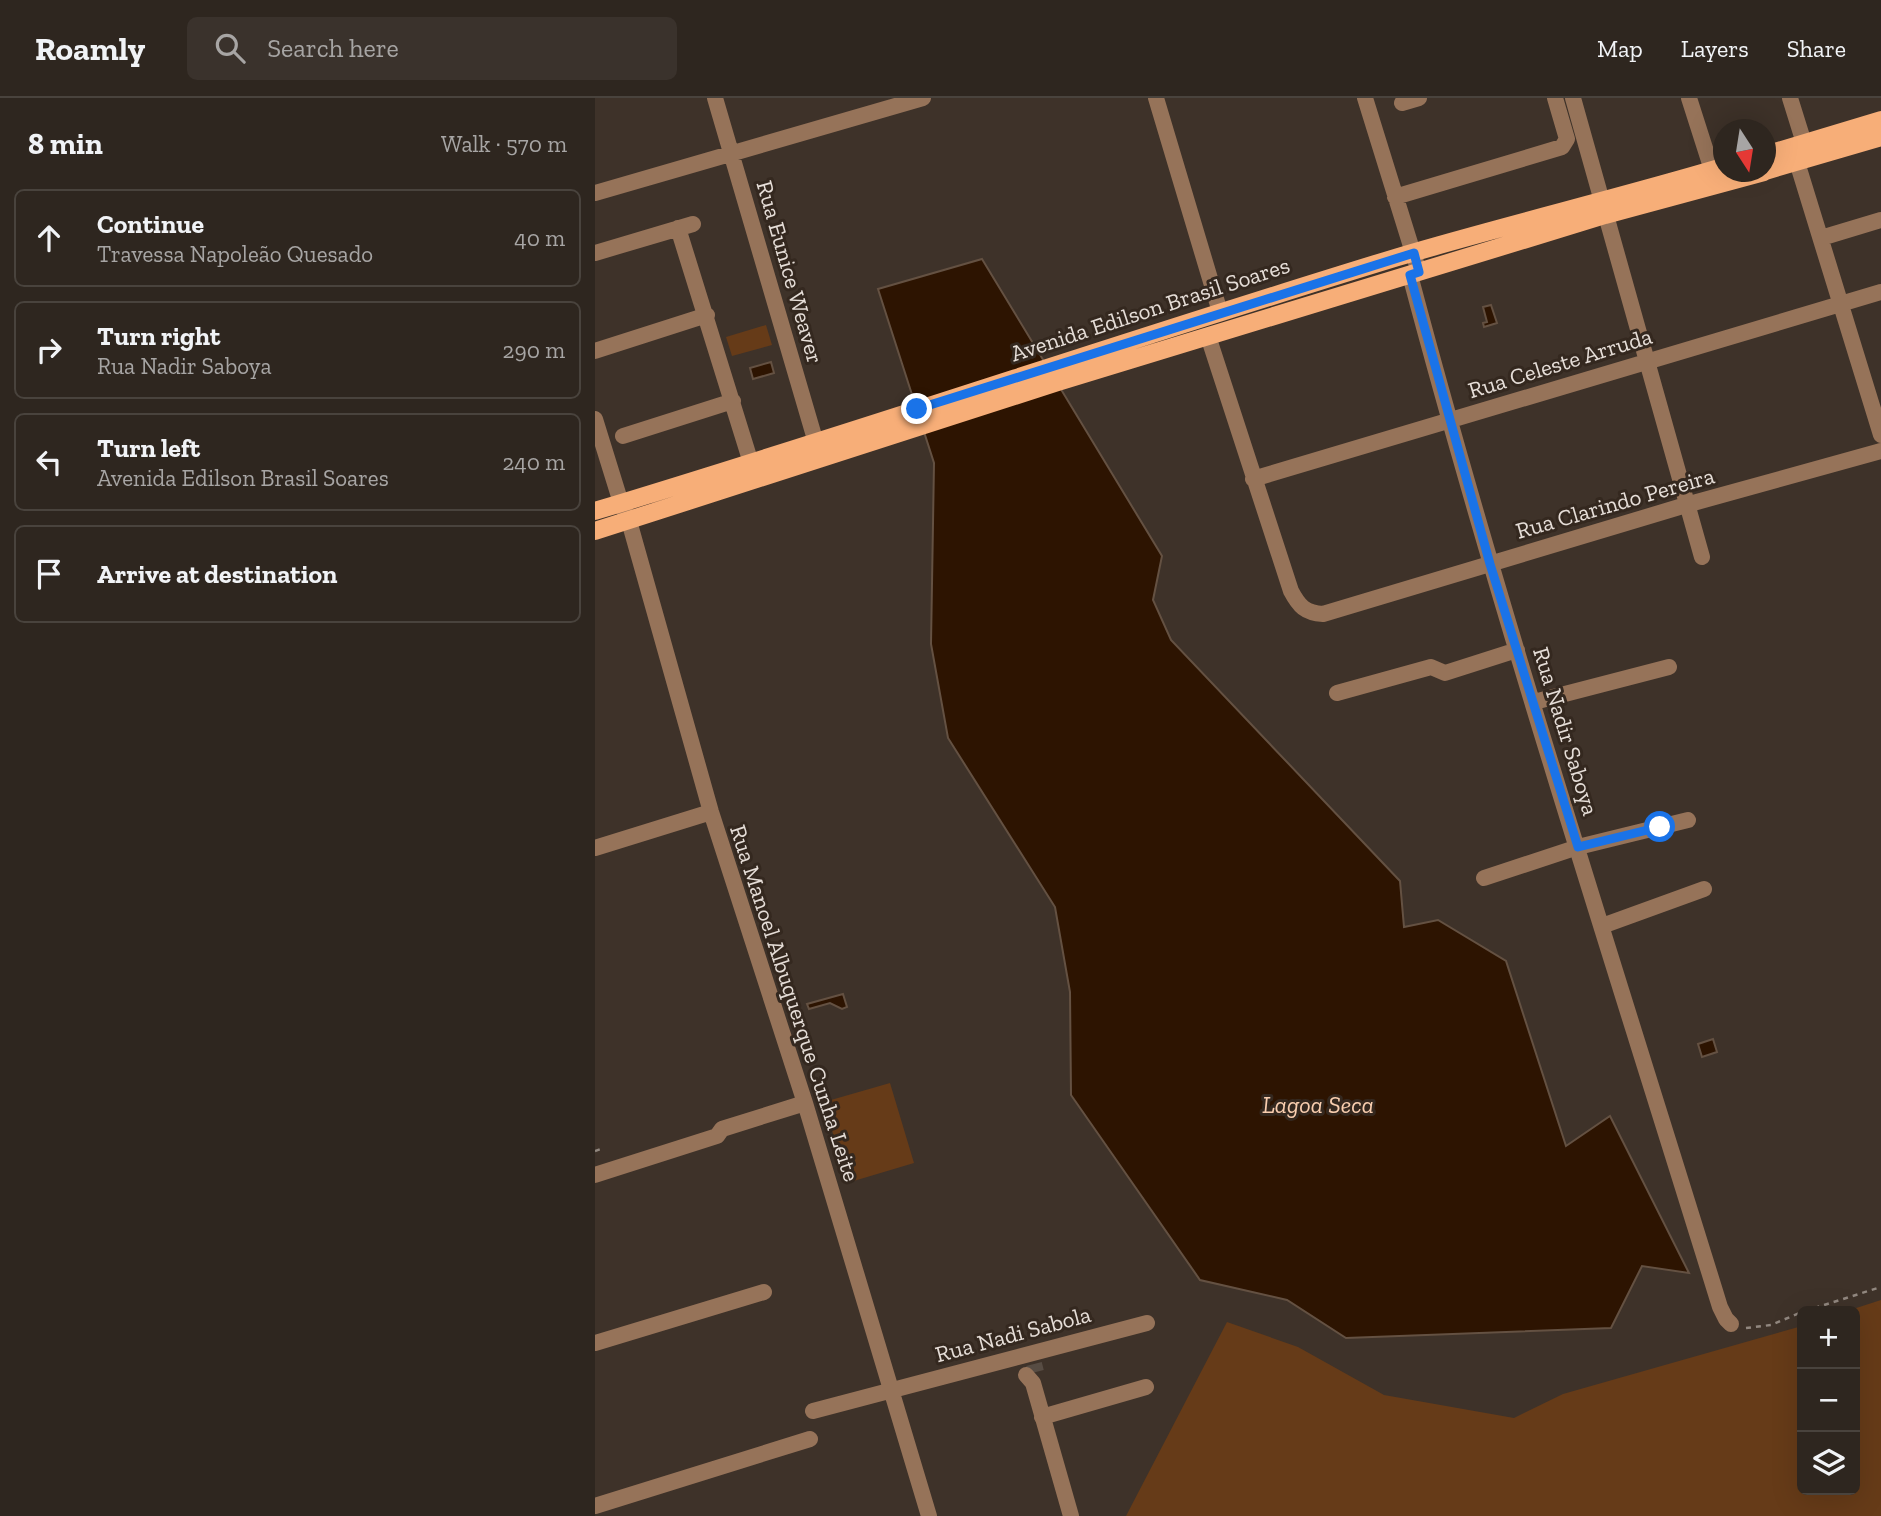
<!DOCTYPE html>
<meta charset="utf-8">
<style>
:root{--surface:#2e261f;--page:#3a322c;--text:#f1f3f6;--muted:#a7a5a4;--line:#49433d}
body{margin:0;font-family:"Zilla Slab",serif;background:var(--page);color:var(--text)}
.controls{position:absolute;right:21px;bottom:21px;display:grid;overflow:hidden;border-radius:10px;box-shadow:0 7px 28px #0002}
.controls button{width:63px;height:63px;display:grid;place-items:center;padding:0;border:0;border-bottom:2px solid var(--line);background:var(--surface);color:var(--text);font:35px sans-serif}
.compass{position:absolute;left:1118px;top:21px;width:63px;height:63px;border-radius:50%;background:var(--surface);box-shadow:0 7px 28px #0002;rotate:168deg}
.stop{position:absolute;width:21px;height:21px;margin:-16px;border:5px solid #1a73e8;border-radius:50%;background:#fff}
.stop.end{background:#1a73e8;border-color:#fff;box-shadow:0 2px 7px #0008}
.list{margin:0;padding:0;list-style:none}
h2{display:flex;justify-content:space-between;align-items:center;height:91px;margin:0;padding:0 28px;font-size:30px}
h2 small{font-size:23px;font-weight:400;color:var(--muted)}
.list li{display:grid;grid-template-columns:46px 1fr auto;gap:21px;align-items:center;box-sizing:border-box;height:98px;margin:0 14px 14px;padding:0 14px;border:2px solid var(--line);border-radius:10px}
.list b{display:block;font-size:26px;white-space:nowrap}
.list p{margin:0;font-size:23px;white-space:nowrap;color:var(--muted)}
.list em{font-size:23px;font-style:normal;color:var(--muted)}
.icon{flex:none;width:38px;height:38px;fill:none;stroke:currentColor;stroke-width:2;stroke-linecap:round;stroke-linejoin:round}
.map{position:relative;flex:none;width:1286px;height:1418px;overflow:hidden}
header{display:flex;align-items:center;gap:42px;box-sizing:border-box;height:98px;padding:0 35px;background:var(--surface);border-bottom:2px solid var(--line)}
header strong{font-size:33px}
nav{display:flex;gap:38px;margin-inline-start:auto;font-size:24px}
.search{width:490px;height:63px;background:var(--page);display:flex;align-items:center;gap:18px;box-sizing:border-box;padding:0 24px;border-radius:10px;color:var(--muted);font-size:26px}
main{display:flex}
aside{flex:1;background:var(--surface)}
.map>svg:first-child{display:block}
.green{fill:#663b18}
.water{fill:#2d1401;stroke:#645142;stroke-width:2}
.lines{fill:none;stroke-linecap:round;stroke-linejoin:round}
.minor-tunnel{stroke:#574c43;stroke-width:16;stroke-dasharray:16 8;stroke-linecap:butt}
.path{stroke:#91877f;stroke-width:2.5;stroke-dasharray:5 5;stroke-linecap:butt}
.minor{stroke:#967359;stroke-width:16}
.major{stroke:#f7ae78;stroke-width:18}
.route{stroke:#1a73e8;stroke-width:9}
.labels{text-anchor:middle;stroke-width:6;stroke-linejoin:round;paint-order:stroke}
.street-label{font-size:23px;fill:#e6ded8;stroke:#34281f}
.water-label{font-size:24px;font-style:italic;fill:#f9ceaf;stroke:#34281f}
</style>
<header>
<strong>Roamly</strong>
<div class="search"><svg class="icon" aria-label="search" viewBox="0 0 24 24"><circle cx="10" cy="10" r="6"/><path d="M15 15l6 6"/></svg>Search here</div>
<nav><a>Map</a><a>Layers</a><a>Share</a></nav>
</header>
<main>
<aside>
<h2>8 min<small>Walk · 570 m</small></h2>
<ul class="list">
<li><svg class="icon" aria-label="ahead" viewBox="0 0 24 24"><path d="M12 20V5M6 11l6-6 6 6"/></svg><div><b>Continue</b><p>Travessa Napoleão Quesado</p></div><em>40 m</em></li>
<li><svg class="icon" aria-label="right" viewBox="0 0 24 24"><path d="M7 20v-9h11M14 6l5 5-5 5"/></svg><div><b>Turn right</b><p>Rua Nadir Saboya</p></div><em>290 m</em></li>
<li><svg class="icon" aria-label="left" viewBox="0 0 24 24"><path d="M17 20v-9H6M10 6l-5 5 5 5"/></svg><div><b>Turn left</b><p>Avenida Edilson Brasil Soares</p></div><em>240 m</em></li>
<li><svg class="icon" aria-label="arrive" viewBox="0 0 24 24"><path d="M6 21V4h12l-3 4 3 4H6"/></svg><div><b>Arrive at destination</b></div></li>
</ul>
</aside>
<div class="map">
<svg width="1286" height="1418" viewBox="0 0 1286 1418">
<rect width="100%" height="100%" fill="#3e3229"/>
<path class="green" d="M171,227L177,247L137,258L131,239Z
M295,985L319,1065L252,1085L229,1004Z
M1286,1202V1418H531L632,1224L703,1249L789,1297L919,1320L968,1296L1207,1228V1392H1260V1213H1252Z"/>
<path class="water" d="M387,161L567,458L558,502L576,542L805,783L809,829L843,822L911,863L971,1048L1015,1018L1094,1175L1047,1168L1016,1230L751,1240L692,1202L605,1182L476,997L475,894L460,809L353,640L336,546L339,365L283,191Z
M896,207L902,225L889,229L888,225L892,224L888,209Z
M176,264L179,275L158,281L155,270Z
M248,896L252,909L247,911L235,905L214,911L212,906Z
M1118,941L1122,954L1107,959L1103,946Z"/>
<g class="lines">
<path class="minor-tunnel" d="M439,1266L441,1274"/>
<path class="path" d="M0,1053L6,1051
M1210,1213L1286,1189
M1151,1230L1176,1227L1207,1214"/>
<path class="minor" d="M120,0L224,355
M561,0L625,214
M770,0L824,174
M978,0L1107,459
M1094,0L1117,72
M1195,0L1209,45
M807,5L824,0
M1202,64L1286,337
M0,95L328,0
M800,99L967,49L972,41L960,0
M83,130L156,365
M1226,140L1286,122
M0,155L98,126
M815,177C907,524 1019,866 1125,1209L1131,1221L1136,1226
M613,238L696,493C704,508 710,515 728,516L1091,407L1286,353
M0,253L112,217
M0,321L26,405L34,423L116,714L210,1005L334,1418
M28,338L138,303
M658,381L1286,194
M742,595L836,569L850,575L922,552
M939,604L1074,569
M0,750L116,714
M889,780L983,749L1093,722
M1007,828L1109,791
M0,1077L122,1038L127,1031L210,1005
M0,1245L169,1194
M431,1277L438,1285L476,1418
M218,1313L552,1225
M447,1319L551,1289
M0,1408L215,1341"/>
<path class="major" d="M1170,57L1286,22
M1170,73L1286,39
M0,413C269,332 534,241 803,159C911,127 1020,101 1128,69
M0,433L463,284L1010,117L1169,74"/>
</g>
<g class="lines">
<path class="route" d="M322,311L819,155L824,174L815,177L895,466L983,749L1065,729"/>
</g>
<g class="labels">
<g class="street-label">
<text transform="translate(195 174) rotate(74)" y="8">Rua Eunice Weaver</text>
<text transform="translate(555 211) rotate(-18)" y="8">Avenida Edilson Brasil Soares</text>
<text transform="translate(965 265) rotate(-17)" y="8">Rua Celeste Arruda</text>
<text transform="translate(1020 405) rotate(-16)" y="8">Rua Clarindo Pereira</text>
<text transform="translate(971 633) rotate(73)" y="8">Rua Nadir Saboya</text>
<text transform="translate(200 905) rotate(72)" y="8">Rua Manoel Albuquerque Cunha Leite</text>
<text transform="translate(418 1236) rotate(-15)" y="8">Rua Nadi Sabola</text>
</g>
<g class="water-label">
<text x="723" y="1015">Lagoa Seca</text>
</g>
</g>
</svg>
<div class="controls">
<button>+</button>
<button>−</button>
<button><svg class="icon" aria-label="layers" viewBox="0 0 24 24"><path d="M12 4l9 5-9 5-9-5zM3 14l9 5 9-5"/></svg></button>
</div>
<svg class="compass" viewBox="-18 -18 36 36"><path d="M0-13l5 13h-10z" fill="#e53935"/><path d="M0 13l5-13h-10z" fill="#a7a5a4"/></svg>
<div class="stop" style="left:1065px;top:729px"></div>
<div class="stop end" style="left:322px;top:311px"></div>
</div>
</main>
